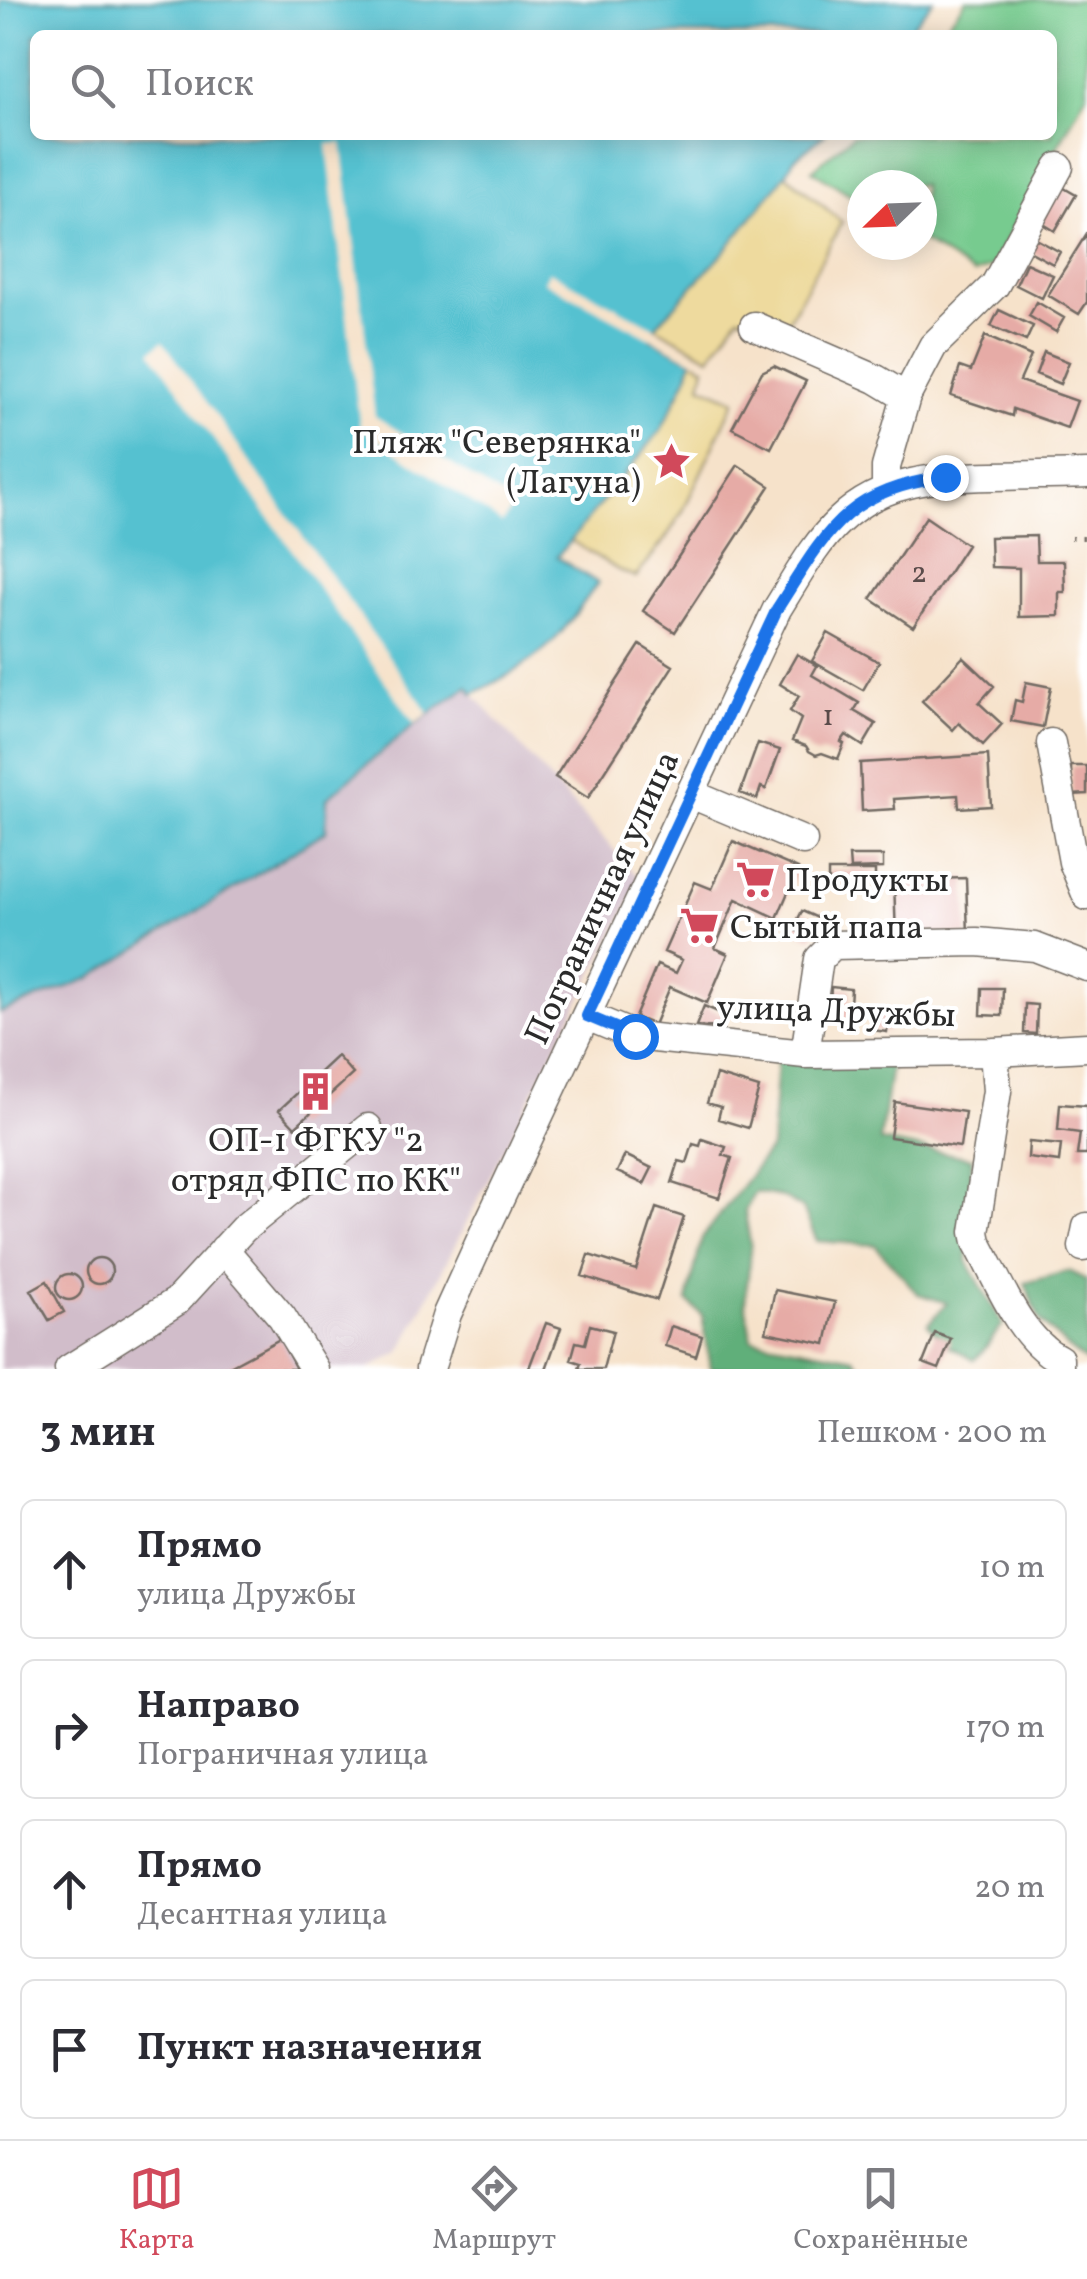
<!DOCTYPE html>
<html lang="ru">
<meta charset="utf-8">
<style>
:root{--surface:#fff;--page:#f7f7f7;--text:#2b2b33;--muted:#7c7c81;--line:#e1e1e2;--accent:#d1495b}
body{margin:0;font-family:Vollkorn,serif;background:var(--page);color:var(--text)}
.compass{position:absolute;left:847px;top:170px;width:90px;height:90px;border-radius:50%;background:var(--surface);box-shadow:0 5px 25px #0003;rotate:247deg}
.stop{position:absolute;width:30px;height:30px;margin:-22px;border:8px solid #1a73e8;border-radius:50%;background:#fff}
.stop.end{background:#1a73e8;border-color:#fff;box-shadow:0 2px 10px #0008}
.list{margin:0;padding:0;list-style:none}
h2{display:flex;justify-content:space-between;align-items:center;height:130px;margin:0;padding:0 40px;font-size:42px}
h2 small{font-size:32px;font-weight:400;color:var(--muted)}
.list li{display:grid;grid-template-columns:65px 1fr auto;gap:30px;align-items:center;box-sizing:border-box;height:140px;margin:0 20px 20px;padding:0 20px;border:2px solid var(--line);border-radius:15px}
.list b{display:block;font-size:38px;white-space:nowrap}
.list p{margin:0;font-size:32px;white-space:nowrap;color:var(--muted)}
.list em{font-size:32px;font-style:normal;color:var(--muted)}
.icon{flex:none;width:55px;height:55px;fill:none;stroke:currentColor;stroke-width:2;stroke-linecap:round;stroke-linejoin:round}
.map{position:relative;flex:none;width:1087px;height:1369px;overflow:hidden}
.search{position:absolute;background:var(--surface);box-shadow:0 5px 25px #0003;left:30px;right:30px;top:30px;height:110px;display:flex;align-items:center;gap:25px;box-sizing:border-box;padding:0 35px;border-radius:15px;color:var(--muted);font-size:38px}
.sheet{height:770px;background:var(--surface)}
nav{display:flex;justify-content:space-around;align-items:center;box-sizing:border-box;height:140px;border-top:2px solid var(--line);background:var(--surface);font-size:28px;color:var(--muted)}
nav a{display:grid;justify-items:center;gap:5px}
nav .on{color:var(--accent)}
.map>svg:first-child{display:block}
.industrial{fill:#d1bdca}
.green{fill:#77cb8f;stroke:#517b5d;stroke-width:2.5}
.forest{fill:#61af7a;stroke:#466d52;stroke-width:2.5}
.sand{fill:#eeda9e;stroke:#8c8264;stroke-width:2.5}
.water{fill:#55c1d0;stroke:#40767e;stroke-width:2.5}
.pier{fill:#f6e2ca}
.building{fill:#e6aba6}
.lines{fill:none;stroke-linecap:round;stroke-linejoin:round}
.minor-casing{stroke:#726b63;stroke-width:31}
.path{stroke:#726b63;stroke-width:4;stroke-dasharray:2.5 8;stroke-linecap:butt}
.minor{stroke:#fff;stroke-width:28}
.route{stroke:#1a73e8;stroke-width:12}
.labels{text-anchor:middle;stroke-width:8;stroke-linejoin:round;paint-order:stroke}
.number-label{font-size:30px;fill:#5a4b4a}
.poi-label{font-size:35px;fill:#2b2b2b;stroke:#fff;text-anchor:start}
.street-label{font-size:35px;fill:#2b2b2b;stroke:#fff}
</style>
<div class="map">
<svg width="1087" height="1369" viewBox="0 0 1087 1369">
<rect width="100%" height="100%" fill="#fff"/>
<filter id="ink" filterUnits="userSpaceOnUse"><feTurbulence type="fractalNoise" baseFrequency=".01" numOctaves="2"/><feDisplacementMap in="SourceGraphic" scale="20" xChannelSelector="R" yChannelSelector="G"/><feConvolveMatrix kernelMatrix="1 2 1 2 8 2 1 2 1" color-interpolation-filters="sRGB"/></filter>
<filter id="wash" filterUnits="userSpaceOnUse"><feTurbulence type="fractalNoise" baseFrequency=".0048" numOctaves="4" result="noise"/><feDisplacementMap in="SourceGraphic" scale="40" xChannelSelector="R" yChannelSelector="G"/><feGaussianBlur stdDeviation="2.25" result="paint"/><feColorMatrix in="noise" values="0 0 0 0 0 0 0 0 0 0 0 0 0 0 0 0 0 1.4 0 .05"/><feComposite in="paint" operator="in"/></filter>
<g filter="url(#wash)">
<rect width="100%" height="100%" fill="#f6e2ca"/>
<path class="industrial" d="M469,686L473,694L641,880L400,1353L368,1369H0V1013L91,978L327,798L415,724Z"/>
<path class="green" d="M966,0H1087V92L993,266L974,274L922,241V185H862V202L812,170L853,135H1052V35H939Z"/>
<path class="forest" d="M892,1059L880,1141L972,1158L967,1261L1003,1325C991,1337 987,1350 974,1360L946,1344L928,1324L947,1303L918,1294L875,1245L817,1241L803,1209L782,1197L755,1192L745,1211L751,1249L745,1303L752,1339L854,1358L862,1369H714L710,1367L702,1315L687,1301L702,1238L771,1147L777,1060Z
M1068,1271L1087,1280V1363L1067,1347L1040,1321L1025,1283Z"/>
<path class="sand" d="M786,174L842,222L784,328L739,316L710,357L655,327L724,252Z
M692,360L705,367L701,385L735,400L683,511L666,538L636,577L620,571L570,540C616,484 672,431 692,360Z"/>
<path class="water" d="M0,0H933L905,35H35V135H824L794,159L786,174L724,252L655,327L651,339L692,360L688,375L661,430L557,557L598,583C585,600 573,619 559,635C536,661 504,678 473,694L468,686L415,724L327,798L326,831L91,978L0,1013Z"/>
<path class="pier" d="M342,143L375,416L514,504L502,523L360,428L327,144Z
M549,271L660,330L657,336L695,356L696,362L543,281Z
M163,341L429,713L415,724L151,351Z"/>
<g id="blocks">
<path class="building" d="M1057,184L1076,195L1055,231L1037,220Z
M1087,233V302L1079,314L1048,295Z
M1029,235L1060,252L1053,264L1022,247Z
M1026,263L1053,275L1042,298L1016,285Z
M1037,302L1064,318L1056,332L1029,316Z
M999,310L1033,326L1026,341L991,326Z
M985,336L1031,356L1020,381L1077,401L1067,428L1013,409L1012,416L951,396L960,367L971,371Z
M1044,352L1069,362L1060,384L1036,374Z
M774,366L806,381L771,448L732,428L762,372Z
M738,465L770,486L675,632L643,611Z
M926,517L967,545L913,627L871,599Z
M1036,536L1037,561H1064L1065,592H1059V616L1019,617V568L991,567L990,537Z
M828,633L879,662L863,690L812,661Z
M640,645L673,666L588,798L555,777Z
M797,654L817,666L812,675L859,703L854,711L876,724L863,746L846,735L841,742L844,744L838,759L822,753L816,755L809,751L806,746L792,741L801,719L790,711L799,696L780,684Z
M963,657L994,686L979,703L1002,724L983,745L959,723L953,730L922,701Z
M1026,682L1051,687L1043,727L1011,721L1015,700L1022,702Z
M758,743L780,750L766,789L761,787L757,799L740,793Z
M988,755L991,806L959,808L958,795L894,799L895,809L862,811L860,763Z
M1071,766H1087V794L1072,795Z
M733,841L798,869L777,918L736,899L715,948L728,954L707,1003L670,987L654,1025L635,1017L657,965L676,973L682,960L664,952L695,882L712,889Z
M849,856H883V868L850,869Z
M828,871H875V883H828Z
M966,878L968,935L896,938L894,880Z
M802,911L820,919L812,937L793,929Z
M831,987L851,989L849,1020L829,1019Z
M982,988H1003L1002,1016L981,1015Z
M1025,1004L1037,1005L1036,1034L1024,1033Z
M704,1006L725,1015L719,1028L696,1026Z
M874,1009L889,1010L887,1032L872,1030Z
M337,1056L353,1074L295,1127L279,1110Z
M716,1075L759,1088L748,1128L718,1119L721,1107L707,1103Z
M895,1102L965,1112L960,1147L890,1137Z
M1060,1104L1087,1106V1155H1077L1080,1133L1058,1130Z
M702,1139L726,1147L723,1155L732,1158L719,1198L672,1183L679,1161L687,1163L693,1144L700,1146Z
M1029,1142L1061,1145L1059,1162L1028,1158Z
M625,1155L652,1168L644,1184L617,1172Z
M656,1208L684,1217L657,1300L582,1276L589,1255L636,1270Z
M86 1271a13 13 0 1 1 26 0a13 13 0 1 1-26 0Z
M56 1287a13 13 0 1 1 26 0a13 13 0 1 1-26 0Z
M47,1281L64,1312L49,1320L31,1290Z
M775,1290L835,1302L826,1344L766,1332Z
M546,1323L561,1328L546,1369H531L529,1368Z
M590,1325L613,1331L603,1369H579L581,1363L571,1360L576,1342L585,1344Z
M671,1326L702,1336L696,1356L665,1346Z
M935,1333L951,1339L939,1369L923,1363Z
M280,1339L296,1369H224Z"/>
</g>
</g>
<g filter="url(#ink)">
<use href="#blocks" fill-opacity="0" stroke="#726b63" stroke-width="2.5"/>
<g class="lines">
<defs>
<path id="minor" d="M754,326L876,379L906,397
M886,490V467L906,397L933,346L995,285L1059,167
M1051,743L1073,862L1087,896
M691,794L803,841
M587,1016L635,1036L805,1054L994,1052L1087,1047
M994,1052L997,1091L975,1232L977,1242C998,1280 1019,1338 1059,1359V1369
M805,1054L819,959L833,945L977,942L1035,947L1087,967
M1083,1247L1087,1227
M224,1249L282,1317L314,1369
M69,1369L177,1301L243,1229L368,1128
M430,1369L447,1314L488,1224L777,609C796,579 814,544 840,520C883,479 938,477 993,476C1024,475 1056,475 1087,474"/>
</defs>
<use href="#minor" class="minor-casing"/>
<path class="path" d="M1071,538H1087"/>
<use href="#minor" class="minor"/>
</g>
</g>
<g class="lines" filter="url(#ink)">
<path class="route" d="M635,1036L587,1016L777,609C828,529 845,491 945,477"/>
</g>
<defs>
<symbol id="sight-bare" viewBox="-9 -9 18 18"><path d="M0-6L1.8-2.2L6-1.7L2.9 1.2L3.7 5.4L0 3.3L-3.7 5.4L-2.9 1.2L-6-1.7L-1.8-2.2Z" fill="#d1495b" stroke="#fff" stroke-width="2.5" paint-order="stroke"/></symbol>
<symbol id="supermarket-bare" viewBox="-9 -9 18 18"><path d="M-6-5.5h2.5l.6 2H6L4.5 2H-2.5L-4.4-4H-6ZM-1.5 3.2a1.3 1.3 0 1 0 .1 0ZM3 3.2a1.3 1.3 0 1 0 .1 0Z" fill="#d1495b" stroke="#fff" stroke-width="2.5" paint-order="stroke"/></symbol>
<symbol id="building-bare" viewBox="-9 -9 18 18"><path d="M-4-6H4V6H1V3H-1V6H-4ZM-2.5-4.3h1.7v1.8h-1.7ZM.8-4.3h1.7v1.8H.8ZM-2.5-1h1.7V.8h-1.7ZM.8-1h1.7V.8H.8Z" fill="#d1495b" stroke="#fff" stroke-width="2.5" paint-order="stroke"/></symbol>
</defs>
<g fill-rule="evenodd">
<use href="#sight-bare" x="644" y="434" width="55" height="55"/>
<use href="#supermarket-bare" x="728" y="852" width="55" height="55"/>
<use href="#supermarket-bare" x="672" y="898" width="55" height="55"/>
<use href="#building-bare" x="288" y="1064" width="55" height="55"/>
</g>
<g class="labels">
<g class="number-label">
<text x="919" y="582">2</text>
<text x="828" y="725">1</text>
</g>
<g class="poi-label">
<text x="641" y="453" text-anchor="end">Пляж "Северянка"<tspan x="641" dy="40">(Лагуна)</tspan></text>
<text x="785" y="891">Продукты</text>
<text x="730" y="938">Сытый папа</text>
<text x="316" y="1151" text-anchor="middle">ОП-1 ФГКУ "2<tspan x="316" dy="40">отряд ФПС по КК"</tspan></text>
</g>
<g class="street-label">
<text transform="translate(601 897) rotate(-65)" y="12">Пограничная улица</text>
<text transform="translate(836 1010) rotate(2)" y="12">улица Дружбы</text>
</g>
</g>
</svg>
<svg class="compass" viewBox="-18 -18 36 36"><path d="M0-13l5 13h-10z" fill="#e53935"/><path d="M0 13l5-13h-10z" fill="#7c7c81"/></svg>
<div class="stop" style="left:635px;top:1036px"></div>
<div class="stop end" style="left:945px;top:477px"></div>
<div class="search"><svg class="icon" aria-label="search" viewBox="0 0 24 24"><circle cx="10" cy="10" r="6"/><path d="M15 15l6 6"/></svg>Поиск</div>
</div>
<section class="sheet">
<h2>3 мин<small>Пешком · 200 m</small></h2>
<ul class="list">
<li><svg class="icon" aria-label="ahead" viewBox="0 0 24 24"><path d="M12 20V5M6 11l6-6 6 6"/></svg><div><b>Прямо</b><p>улица Дружбы</p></div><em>10 m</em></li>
<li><svg class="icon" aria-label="right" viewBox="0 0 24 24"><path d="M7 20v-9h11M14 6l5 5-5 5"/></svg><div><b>Направо</b><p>Пограничная улица</p></div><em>170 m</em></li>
<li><svg class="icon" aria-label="ahead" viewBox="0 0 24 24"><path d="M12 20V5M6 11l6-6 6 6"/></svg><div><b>Прямо</b><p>Десантная улица</p></div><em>20 m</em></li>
<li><svg class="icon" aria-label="arrive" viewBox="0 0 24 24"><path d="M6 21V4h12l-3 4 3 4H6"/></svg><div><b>Пункт назначения</b></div></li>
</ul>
</section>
<nav>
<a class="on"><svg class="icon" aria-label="map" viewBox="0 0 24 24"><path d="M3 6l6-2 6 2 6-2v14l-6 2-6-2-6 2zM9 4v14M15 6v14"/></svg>Карта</a>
<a><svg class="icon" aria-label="directions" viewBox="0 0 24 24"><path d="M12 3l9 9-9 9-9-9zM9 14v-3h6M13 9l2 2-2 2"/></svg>Маршрут</a>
<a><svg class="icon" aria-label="saved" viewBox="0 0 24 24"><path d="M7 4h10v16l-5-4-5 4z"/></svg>Сохранённые</a>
</nav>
